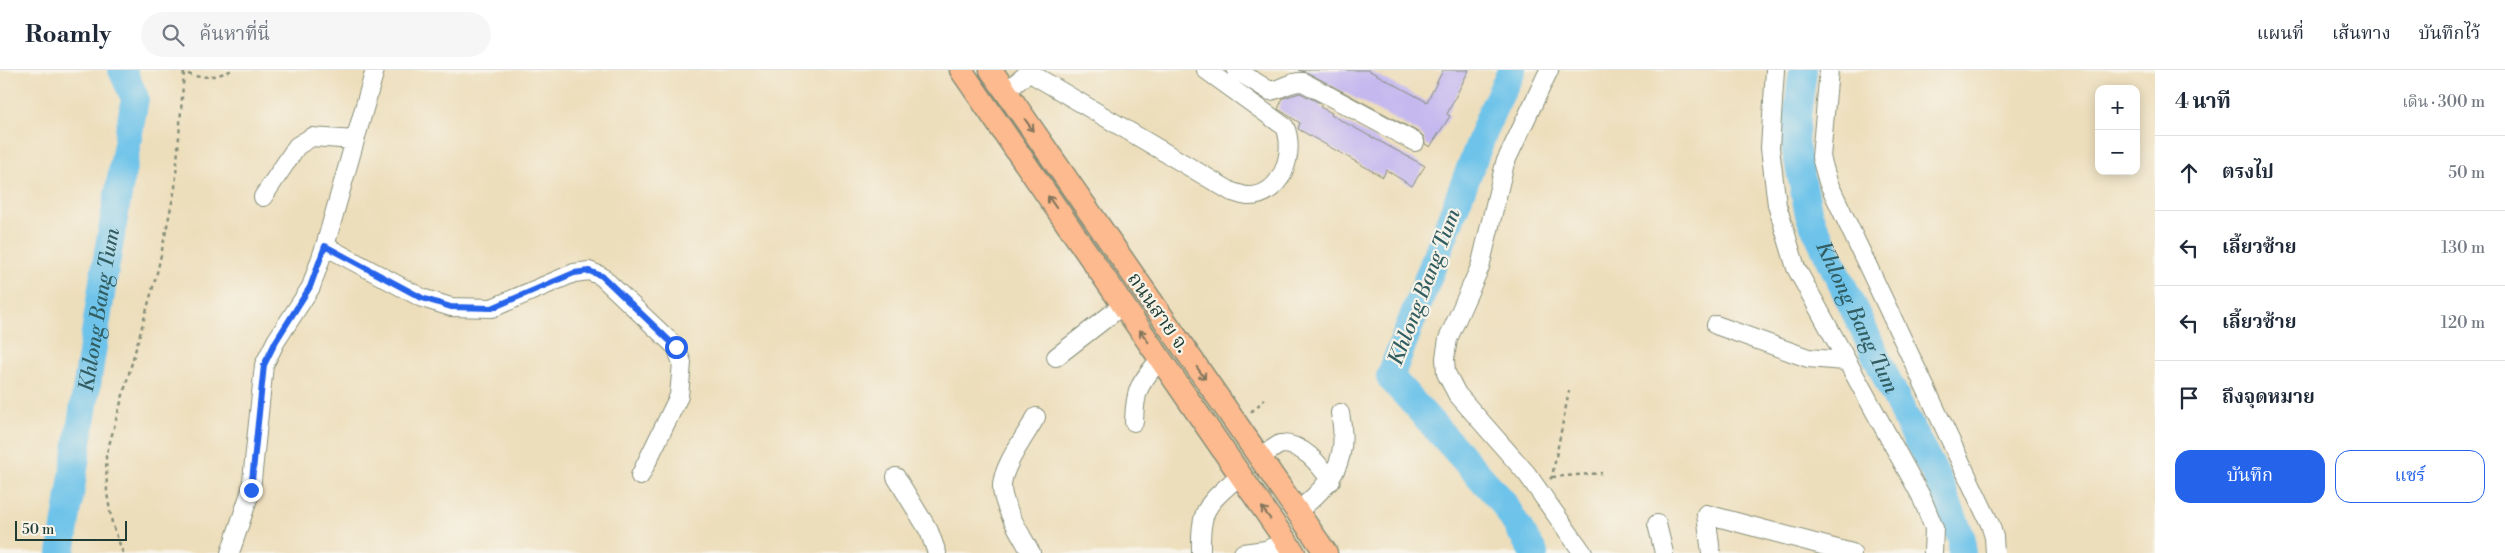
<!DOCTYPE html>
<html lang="th">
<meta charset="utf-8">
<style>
:root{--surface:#fff;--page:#f6f6f7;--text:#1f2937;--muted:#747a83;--line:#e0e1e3;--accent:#2563eb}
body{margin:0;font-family:"Libre Bodoni","Noto Serif Thai",serif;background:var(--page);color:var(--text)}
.controls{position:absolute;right:15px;top:15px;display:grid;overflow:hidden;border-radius:10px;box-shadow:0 2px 12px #0003}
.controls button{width:45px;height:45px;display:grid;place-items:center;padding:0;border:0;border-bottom:1px solid var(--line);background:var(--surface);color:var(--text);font:25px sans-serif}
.scale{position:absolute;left:15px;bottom:12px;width:112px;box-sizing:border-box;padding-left:5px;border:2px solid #1f3d34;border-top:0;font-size:14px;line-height:18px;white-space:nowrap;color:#1f3d34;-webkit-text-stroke:4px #f7f3e8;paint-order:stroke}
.stop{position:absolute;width:15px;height:15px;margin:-11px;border:4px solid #2563eb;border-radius:50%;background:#fff}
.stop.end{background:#2563eb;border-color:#fff;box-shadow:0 1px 5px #0008}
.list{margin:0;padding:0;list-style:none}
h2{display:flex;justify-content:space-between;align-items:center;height:65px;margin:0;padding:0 20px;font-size:21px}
h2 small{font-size:16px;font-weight:400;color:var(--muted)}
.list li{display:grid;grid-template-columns:32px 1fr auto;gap:15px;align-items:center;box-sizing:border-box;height:75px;padding:0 20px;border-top:1px solid var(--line)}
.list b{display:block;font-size:19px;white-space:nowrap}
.list em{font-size:16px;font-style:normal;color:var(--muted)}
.actions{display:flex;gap:10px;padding:15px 20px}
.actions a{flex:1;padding:11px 0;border:1px solid var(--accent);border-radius:15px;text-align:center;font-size:18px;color:var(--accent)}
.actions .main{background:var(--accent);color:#fff}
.icon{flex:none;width:28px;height:28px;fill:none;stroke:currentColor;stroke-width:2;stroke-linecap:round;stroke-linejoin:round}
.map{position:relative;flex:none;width:2155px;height:483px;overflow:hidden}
header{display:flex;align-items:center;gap:30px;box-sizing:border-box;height:70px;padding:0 25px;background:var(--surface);border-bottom:1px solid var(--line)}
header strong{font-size:24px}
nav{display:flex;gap:28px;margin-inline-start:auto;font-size:18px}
.search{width:350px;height:45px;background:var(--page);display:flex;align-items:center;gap:12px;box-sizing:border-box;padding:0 18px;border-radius:28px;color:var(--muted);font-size:19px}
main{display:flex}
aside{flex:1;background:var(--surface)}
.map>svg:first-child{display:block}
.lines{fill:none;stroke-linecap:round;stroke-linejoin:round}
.river{stroke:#6dc3ea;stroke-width:28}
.building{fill:#c4b8ef}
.minor-casing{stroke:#868e78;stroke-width:20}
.major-casing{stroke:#868e78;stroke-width:25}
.path{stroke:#868e78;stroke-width:2.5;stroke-dasharray:4 4;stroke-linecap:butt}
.minor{stroke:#fff;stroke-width:18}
.major{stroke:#fcba8e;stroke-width:22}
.oneway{stroke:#82755c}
.route{stroke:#2563eb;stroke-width:6}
.labels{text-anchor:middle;stroke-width:4.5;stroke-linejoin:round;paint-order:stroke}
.street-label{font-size:20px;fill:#1f3d34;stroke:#f7f3e8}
.water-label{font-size:21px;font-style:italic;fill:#325e62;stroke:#f7f3e8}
</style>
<header>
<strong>Roamly</strong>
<div class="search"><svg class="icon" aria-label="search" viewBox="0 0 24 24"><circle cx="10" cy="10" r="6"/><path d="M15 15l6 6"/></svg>ค้นหาที่นี่</div>
<nav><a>แผนที่</a><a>เส้นทาง</a><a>บันทึกไว้</a></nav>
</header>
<main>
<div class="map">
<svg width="2155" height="483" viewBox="0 0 2155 483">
<rect width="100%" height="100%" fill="#f7f3e8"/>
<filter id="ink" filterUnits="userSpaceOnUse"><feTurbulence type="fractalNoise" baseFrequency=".02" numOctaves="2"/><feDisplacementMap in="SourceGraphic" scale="10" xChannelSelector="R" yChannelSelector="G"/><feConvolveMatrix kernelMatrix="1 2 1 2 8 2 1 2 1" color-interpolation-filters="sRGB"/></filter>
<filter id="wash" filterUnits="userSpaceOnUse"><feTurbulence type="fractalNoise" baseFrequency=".0096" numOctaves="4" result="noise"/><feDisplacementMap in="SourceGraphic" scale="20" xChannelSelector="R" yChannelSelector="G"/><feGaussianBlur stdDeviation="1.12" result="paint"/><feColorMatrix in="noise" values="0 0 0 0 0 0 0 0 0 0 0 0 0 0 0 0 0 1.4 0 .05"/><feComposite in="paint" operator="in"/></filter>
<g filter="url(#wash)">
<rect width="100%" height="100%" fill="#eddebb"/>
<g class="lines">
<g class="river">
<path d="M1512,0L1492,41L1390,307L1502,431L1534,483"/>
<path id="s1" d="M1803,0L1794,71L1809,145L1905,347L1937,408L1962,469V483"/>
<path id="s2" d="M61,483L104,205L135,28L122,0"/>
</g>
</g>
<g id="blocks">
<path class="building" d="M1298,0H1368L1427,32L1443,0H1469L1447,44L1450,46L1430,77L1425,74L1424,67L1420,63L1308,3Z
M1300,23L1322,34L1320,37L1332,43L1331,45L1425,96L1412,116L1386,100L1383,107L1298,59L1300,53L1278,39L1283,28Z"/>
</g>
</g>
<g filter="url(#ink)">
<use href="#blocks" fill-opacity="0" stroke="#868e78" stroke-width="1"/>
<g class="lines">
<defs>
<path id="minor" d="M1236,0L1270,21C1283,19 1289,11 1303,12L1415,72
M1549,0L1505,93L1480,197L1448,269L1445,288L1446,303L1457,324L1527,404L1583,483
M1775,0L1770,78L1777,135L1796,198L1921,426L1934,458L1933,483
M1829,0L1821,87L1828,112L1990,454L1994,467L1995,483
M1030,3L1232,122C1237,123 1243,126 1248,126C1282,127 1296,82 1285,57L1206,0
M1006,21L1032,0
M263,127L297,76L312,67L355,70
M325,176L422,228L451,237L492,238L574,203L589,201L601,206L676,277L682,293L679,326L640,406
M1716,255L1808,288L1845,291
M1056,287L1123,235
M1134,352C1135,318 1139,315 1160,289
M1260,387L1280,374C1303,373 1319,394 1331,411
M896,407L929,461L937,483
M1297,442C1332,413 1350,391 1340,343
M1657,454L1664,483
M230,483L251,420L264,295L276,271L311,217L325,176L375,0
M1031,483C1022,466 1001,434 1002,416C1002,397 1026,365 1036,347
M1201,483C1200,436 1207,435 1240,405
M1243,483L1266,480L1286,471
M1711,483L1706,444L1852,483"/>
<path id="major" d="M961,0L1294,483
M991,0L1326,483"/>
</defs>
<use href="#minor" class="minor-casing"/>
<use href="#major" class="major-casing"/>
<path class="path" d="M181,0C196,11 217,7 232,0
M1251,342L1265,329
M1552,407L1602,403
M1550,409L1552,407L1569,321
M123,483L112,453L107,423L106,386L158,199L175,118L184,2"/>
<use href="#minor" class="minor"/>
<use href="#major" class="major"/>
</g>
<defs><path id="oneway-shaft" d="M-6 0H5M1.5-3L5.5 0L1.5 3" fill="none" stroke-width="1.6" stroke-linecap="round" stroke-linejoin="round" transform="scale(1.25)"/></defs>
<g class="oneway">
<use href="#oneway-shaft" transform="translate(1029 55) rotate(55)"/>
<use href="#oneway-shaft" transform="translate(1052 132) rotate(-125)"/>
<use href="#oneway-shaft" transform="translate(1144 266) rotate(-125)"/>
<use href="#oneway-shaft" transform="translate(1201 303) rotate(55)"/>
<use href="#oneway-shaft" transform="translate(1266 443) rotate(-125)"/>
</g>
</g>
<g class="lines" filter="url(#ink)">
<path class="route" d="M251,420L264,295L276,271L310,217L325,176L422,228L451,237L492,238L574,203L589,201L602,206L676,277"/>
</g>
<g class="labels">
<g class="street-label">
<text transform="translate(1159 242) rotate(55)" y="7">ถนนสาย จ.</text>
</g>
<g class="water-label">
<text transform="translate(1424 217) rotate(-69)" y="7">Khlong Bang Tum</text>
<text dy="7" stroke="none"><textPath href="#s2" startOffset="246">Khlong Bang Tum</textPath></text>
<text dy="7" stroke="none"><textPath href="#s1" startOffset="260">Khlong Bang Tum</textPath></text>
</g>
</g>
</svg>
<div class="controls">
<button>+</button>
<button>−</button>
</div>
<div class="scale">50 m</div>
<div class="stop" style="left:676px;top:277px"></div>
<div class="stop end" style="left:251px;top:420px"></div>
</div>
<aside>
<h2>4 นาที<small>เดิน · 300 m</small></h2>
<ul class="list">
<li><svg class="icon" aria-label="ahead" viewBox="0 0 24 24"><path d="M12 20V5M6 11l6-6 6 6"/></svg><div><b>ตรงไป</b></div><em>50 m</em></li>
<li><svg class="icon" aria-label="left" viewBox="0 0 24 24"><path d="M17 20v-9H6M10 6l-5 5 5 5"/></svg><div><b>เลี้ยวซ้าย</b></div><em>130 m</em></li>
<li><svg class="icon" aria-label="left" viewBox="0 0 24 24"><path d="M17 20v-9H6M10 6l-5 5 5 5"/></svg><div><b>เลี้ยวซ้าย</b></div><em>120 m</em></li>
<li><svg class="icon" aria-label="arrive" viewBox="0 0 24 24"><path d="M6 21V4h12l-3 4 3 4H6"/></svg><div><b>ถึงจุดหมาย</b></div></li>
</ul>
<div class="actions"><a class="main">บันทึก</a><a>แชร์</a></div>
</aside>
</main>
